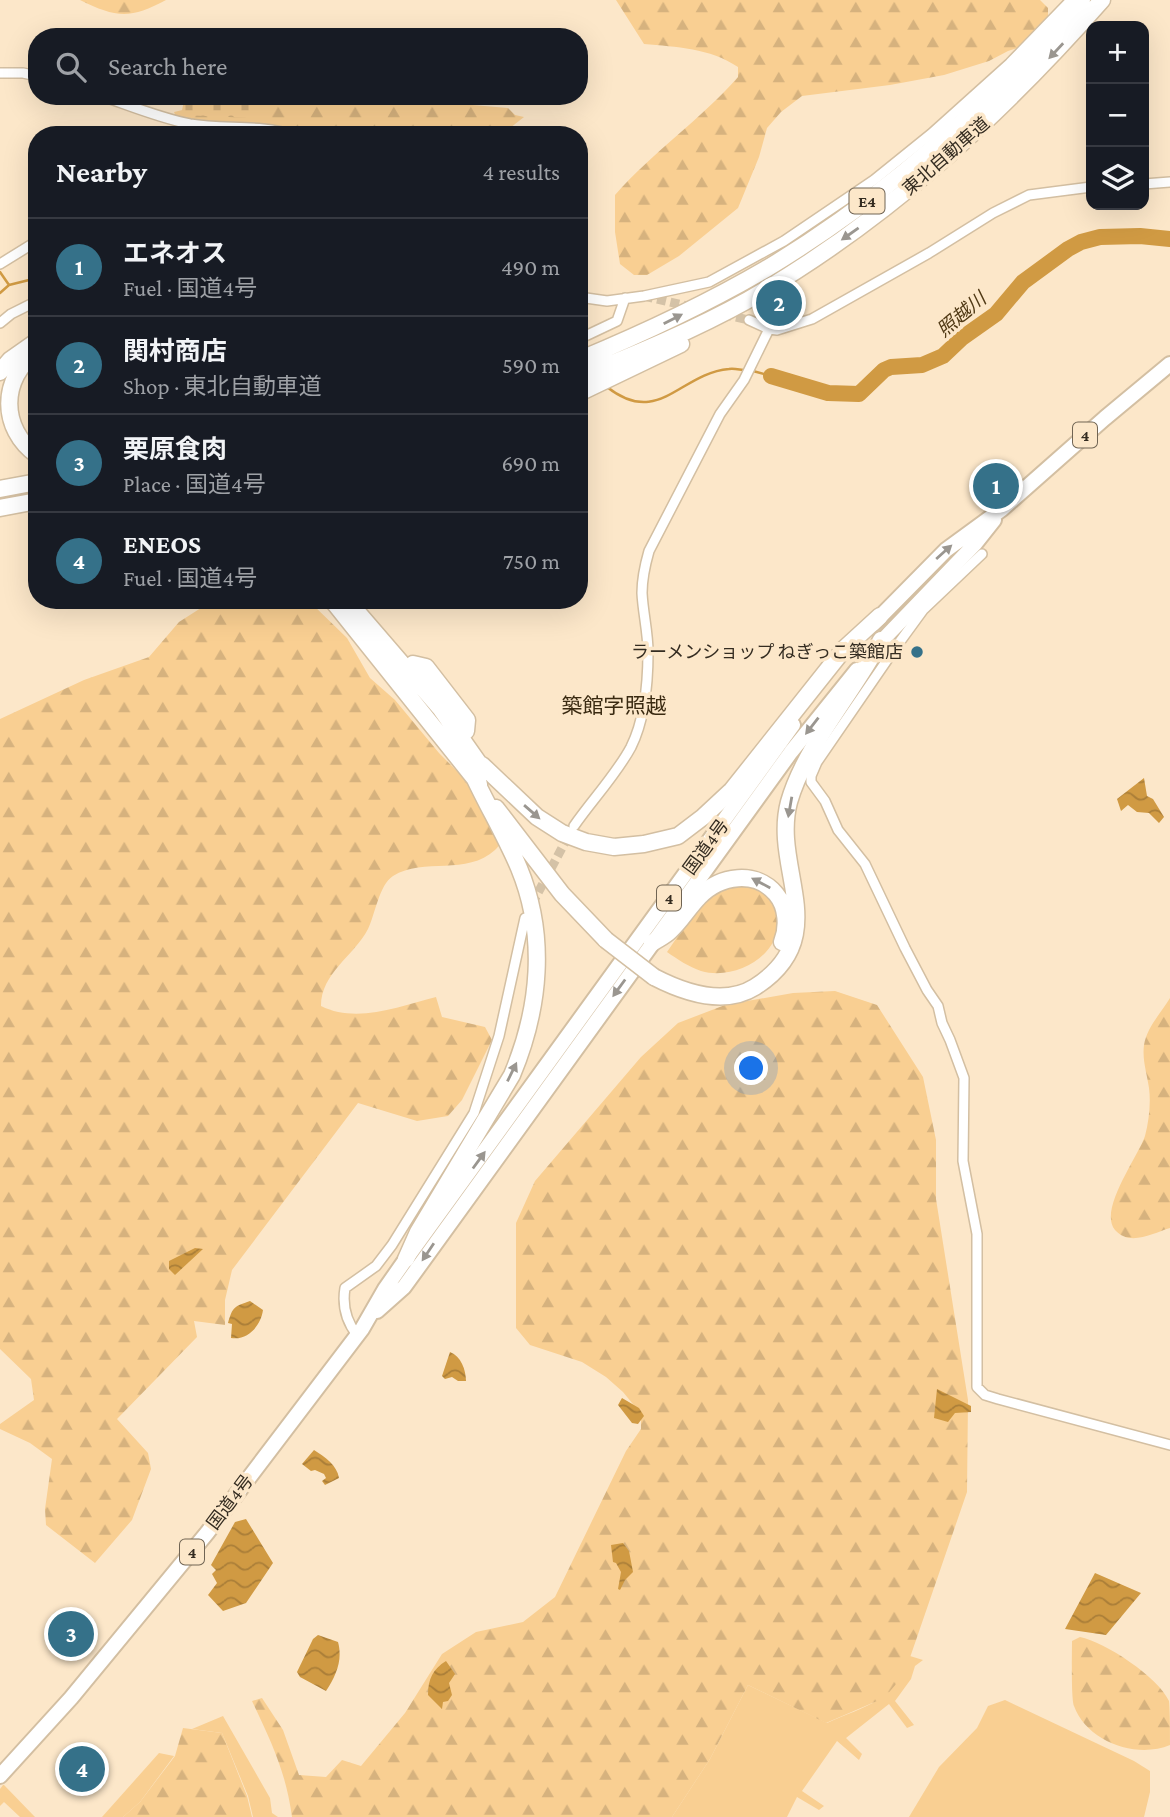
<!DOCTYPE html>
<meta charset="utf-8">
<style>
:root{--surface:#171b24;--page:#20242c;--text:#f1f3f6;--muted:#9ea1a6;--line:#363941;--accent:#357189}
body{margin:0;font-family:"Crimson Pro","Noto Sans JP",serif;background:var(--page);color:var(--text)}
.controls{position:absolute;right:21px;top:21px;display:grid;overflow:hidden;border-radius:14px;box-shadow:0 7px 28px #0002}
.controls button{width:63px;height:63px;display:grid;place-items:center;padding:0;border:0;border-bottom:2px solid var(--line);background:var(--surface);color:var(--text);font:35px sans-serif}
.you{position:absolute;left:752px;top:1069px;width:24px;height:24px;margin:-18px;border:5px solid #fff;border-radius:50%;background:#1a73e8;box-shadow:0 0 0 10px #1a73e833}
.badge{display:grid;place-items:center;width:46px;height:46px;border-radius:50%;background:var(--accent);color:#fff;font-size:23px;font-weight:700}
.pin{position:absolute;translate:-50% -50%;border:4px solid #fff;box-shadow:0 2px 7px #0006}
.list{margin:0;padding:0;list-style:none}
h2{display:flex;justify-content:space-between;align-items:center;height:91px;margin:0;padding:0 28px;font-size:30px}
h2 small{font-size:23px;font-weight:400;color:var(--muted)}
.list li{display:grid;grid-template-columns:46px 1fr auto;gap:21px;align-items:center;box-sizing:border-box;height:98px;padding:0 28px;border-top:2px solid var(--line)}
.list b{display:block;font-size:26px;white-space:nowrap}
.list p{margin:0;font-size:23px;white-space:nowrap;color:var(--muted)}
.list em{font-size:23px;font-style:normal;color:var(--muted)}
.icon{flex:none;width:38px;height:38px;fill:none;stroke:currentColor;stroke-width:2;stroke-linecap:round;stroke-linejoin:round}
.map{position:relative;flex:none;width:1170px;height:1817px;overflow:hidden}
.search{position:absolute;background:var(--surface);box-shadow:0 7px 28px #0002;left:28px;top:28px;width:560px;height:77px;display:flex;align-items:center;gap:18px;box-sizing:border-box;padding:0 24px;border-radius:28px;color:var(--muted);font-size:26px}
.panel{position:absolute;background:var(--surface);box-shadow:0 7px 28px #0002;left:28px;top:126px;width:560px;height:483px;border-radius:28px}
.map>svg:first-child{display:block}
.grass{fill:#f9cf92}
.forest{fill:url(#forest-firs)}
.cemetery{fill:url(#cemetery-stones)}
.water{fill:url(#water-waves)}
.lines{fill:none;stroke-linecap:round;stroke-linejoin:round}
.stream{stroke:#d09a43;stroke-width:2.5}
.river{stroke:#d09a43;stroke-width:16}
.minor-tunnel{stroke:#d4c2a7;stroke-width:9;stroke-dasharray:9 4.5;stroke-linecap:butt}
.minor-casing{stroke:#d3bfa2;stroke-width:12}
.trunk-casing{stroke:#d3bfa2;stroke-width:18}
.motorway-casing{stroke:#d3bfa2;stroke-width:19}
.minor{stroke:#fff;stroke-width:9}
.trunk{stroke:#fff;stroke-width:14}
.motorway{stroke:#fff;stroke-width:16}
.motorway-bridge-casing{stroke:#d3bfa2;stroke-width:19;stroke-linecap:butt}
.motorway-bridge{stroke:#fff;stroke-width:16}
.oneway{fill:#9a9690}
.poi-dot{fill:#357189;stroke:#fce7c9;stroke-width:2.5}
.labels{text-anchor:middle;stroke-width:7;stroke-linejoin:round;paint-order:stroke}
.shield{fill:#fce7c9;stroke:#706453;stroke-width:2}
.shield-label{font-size:16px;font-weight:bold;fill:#342c21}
.street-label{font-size:18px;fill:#342c21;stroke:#fce7c9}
.poi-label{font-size:18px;fill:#342c21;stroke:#fce7c9;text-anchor:end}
.water-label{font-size:19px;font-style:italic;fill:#4f3814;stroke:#fce7c9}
.quarter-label{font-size:21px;fill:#3a2a11;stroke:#fce7c9}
</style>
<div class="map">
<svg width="1170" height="1817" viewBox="0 0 1170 1817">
<defs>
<pattern id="forest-firs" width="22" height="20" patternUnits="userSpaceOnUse" patternTransform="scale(1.75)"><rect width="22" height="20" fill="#f9cf92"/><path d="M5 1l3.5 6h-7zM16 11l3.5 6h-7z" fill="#d6b27e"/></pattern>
<pattern id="cemetery-stones" width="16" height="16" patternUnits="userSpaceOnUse" patternTransform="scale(1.75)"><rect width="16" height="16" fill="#f9cf92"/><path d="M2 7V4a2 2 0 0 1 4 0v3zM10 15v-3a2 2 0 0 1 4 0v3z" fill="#d6b27e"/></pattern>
<pattern id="water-waves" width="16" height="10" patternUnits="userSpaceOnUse" patternTransform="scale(1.75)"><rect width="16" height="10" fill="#d09a43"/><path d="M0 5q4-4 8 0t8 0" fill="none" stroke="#aa7e38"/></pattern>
</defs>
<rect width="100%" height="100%" fill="#fce7c9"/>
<path class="grass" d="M910,1656L923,1660L915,1666L911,1679L895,1701L914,1725L907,1728L889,1704L846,1738L862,1754L859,1760L837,1741L802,1791L824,1806L819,1810L797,1797L787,1817H672L710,1759L748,1685L827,1723C867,1705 894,1702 910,1656Z
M1005,1700L1134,1761L1150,1771V1792L1144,1817H909L939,1767L977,1728L988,1706Z
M223,1716L270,1798L272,1813L278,1817H253L248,1796L222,1733L192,1729Z
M159,1753L174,1756L140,1802L123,1817H102Z
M3,1785H4L35,1817H20L4,1802L0,1806V1789Z"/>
<path class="forest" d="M80,0H166C131,19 116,18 80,0Z
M616,0H1040L1048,8V19L1026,45L1008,51L989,61L944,75L890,85L802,96L781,112L767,128L759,157L738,208L679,256L647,275H634L620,264L615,232V195C653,152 700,120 738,77V67C710,48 676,47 644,44Z
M241,96H434L437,102L508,108L515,115L524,117L510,128L506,135H183L174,112Z
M245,602H310L347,638L370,678L395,700L439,753L457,771L492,797L505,831C503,837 500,846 495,850C467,876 424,857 393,876C379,885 375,915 368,929C354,956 321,973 321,1006C357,1024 400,1006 436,997L442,1017L485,1027L492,1040L462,1100L448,1116L417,1121L358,1103L232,1270L225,1300V1325L194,1321L197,1337L117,1419L148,1453L151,1469L132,1520L95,1563L46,1525L45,1509L52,1459L30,1443L0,1429V1424L34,1400L31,1379L0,1349V719L84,680L149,657L179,622L204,606Z
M749,884C753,885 760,886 764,889C770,893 773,901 776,907C790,950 739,982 701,971C689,967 677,959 667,952L695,911L711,892Z
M835,991L877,1005L923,1077L936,1140V1199L968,1400L967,1492L904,1675L884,1698L826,1723L748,1685L710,1759L672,1817H292C286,1772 271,1741 252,1701L262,1698L283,1730L299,1775L326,1777L342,1760L361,1766L405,1713L442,1654L476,1632L523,1622L555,1597L626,1451L641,1429V1414L623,1392L606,1377L582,1362L530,1345L516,1328V1223L535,1181L641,1057L678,1023L725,1005L793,993Z
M1170,998V1228C1153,1233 1130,1247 1115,1230C1098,1210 1138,1157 1145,1136C1149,1121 1151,1103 1149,1088C1147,1073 1142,1060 1144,1045C1147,1027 1161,1013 1170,998Z
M1080,1637C1105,1642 1158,1677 1169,1701C1170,1711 1170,1733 1170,1745C1137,1759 1087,1742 1074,1706C1071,1698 1072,1653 1072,1641Z
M183,1728L222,1733L247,1796L252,1817H123L140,1802L175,1756Z"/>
<path class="cemetery" d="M185,96H253L252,118L181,115Z"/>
<path class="water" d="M1144,778L1147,796L1153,799L1164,817L1159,823L1149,813L1137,812L1128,805L1121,811L1117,799Z
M195,1248L203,1249L175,1275L169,1269V1261Z
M250,1301L263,1310C261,1325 248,1341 231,1338L232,1324L228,1323C233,1306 234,1307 250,1301Z
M450,1352C461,1356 466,1370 466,1381H458L452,1377L445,1379L442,1376Z
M937,1389L971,1406V1412L955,1413L948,1422L934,1418Z
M622,1398L639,1408L644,1416L638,1424L632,1423L618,1405Z
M314,1450C325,1457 337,1465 339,1478L325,1485L322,1481L326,1478L324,1474L315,1470L311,1471L302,1464Z
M246,1519L273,1563L246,1603L223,1611L208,1595L217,1583L212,1574L216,1570L211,1565L235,1522Z
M623,1543L629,1551L633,1572L625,1580L620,1590L618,1589L621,1572L616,1563L613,1562L611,1545Z
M1095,1573L1141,1593L1106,1635L1065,1629Z
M318,1635L338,1642C343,1660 336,1676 326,1691L300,1677L297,1672L313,1639Z
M446,1661L455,1674L449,1683L452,1695L448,1701L443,1702L442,1709L428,1695C428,1679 433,1669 446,1661Z"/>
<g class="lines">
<path class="stream" d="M0,272L9,285
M0,293L9,285L37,278
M753,371L771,376
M607,387C659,428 680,373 729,369C734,368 741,370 746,370"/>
<path class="river" d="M771,376L828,393L859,394L884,370L891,367L922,365L943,356L962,338L996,314L1023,282L1068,249L1081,242L1100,237L1140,236L1170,239"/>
<path class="minor-tunnel" d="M644,296L749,320
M532,904L570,833"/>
<defs>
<path id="minor" d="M0,73H23L37,76
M102,96C131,106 160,118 190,124C224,130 260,124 293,135
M1144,184L1170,182
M0,264L37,241
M579,297L607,301L644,296L709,282L784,241L874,180L931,134L1010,63L1071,0
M749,320L769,329L777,330L812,319L929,253L993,213L1029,195L1091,187
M0,323L11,314L37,301
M579,339L617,321L625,298
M982,554L923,610L896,647L817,762L811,776V782L825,801L838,830L865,864L905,948L927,990L938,1006L942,1023L950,1040L964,1078L963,1161L977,1234V1387L985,1395L998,1399L1170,1445
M574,826C592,800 616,775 631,747C645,719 648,684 648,652C648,632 643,613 642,593C642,579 645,565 649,551L720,414L744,380L769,329
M357,1335C346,1321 342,1306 345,1288L376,1266L392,1245L474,1113L499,1036L525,918"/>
<path id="trunk" d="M873,624L946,550L1002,509L1105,418L1170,364
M874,649L975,544L994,520
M377,1311L404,1287L791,752L857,670
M0,1776L71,1698L207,1533L362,1329L385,1289L406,1259L793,725"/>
<path id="motorway" d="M37,352C0,378 0,429 37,455
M579,360C644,333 706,304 766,269C886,197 990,104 1082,0
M0,372L10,360L37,341
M579,377C636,354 694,330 748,300C884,222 999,117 1102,0
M579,393L681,344
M0,489L37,482
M0,508L37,501
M332,600L479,784
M347,600L440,708L485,772
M413,664L426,667L467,720L466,731
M482,765L537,817L562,833L586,842L614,847L644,844L678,836L703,817L732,790L844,649L880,616
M496,808L562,894L606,940
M652,943C658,939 665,936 670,931C681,921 689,907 699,897C720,875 756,870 776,894C787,907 788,927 782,942
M654,977C683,992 723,1007 755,987C835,936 771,869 789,802C805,746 853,693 881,640
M406,1259L418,1232L512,1075C540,1008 547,936 519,868C506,837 488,807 474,777"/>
</defs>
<use href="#minor" class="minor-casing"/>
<use href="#trunk" class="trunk-casing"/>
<use href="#motorway" class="motorway-casing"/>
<use href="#minor" class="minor"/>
<use href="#trunk" class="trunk"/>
<use href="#motorway" class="motorway"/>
<defs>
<path id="motorway-bridge" d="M606,940L654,977"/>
</defs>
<use href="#motorway-bridge" class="motorway-bridge-casing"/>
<use href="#motorway-bridge" class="motorway-bridge"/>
</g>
<defs><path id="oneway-solid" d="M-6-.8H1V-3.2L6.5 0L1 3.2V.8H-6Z" transform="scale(1.75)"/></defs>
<g class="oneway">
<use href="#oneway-solid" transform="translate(1056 51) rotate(133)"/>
<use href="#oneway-solid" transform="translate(850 234) rotate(145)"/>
<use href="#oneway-solid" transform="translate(673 319) rotate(-27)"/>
<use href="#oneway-solid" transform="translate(944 552) rotate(-42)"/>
<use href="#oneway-solid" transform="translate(812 726) rotate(128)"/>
<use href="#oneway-solid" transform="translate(790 807) rotate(100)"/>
<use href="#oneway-solid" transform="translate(532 812) rotate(41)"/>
<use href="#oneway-solid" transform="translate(761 883) rotate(-152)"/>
<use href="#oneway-solid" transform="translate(619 988) rotate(126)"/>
<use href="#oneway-solid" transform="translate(512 1072) rotate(-64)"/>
<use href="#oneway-solid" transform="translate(479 1160) rotate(-54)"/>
<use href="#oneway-solid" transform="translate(428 1252) rotate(124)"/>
</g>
<circle class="poi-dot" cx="917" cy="652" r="7"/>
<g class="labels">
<g class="shield">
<rect x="849.5" y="188.5" width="35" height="25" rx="5"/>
<rect x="1073" y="422.5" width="24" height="25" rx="5"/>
<rect x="657" y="885.5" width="24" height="25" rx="5"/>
<rect x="180" y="1539.5" width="24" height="25" rx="5"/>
</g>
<g class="shield-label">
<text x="867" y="207">E4</text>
<text x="1085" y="441">4</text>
<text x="669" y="904">4</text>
<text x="192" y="1558">4</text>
</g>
<g class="street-label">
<text transform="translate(946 156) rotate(-41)" y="6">東北自動車道</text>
<text transform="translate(706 847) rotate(-54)" y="6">国道4号</text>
<text transform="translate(230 1502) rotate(-53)" y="6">国道4号</text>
</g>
<g class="poi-label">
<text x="903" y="658">ラーメンショップ ねぎっこ築館店</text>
</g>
<g class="water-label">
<text transform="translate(961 314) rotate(-40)" y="7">照越川</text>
</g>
<g class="quarter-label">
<text x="614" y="713">築館字照越</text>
</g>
</g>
</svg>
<div class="controls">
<button>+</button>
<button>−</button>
<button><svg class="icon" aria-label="layers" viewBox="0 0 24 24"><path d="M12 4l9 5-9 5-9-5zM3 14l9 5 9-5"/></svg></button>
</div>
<div class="you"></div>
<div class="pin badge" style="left:996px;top:486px">1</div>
<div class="pin badge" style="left:779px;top:303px">2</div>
<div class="pin badge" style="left:71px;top:1634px">3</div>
<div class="pin badge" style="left:82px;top:1769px">4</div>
<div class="search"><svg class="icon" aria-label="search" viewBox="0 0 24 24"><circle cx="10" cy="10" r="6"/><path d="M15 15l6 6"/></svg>Search here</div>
<section class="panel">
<h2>Nearby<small>4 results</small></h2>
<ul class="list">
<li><span class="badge">1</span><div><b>エネオス</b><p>Fuel · 国道4号</p></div><em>490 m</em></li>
<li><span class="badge">2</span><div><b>関村商店</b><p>Shop · 東北自動車道</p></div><em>590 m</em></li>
<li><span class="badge">3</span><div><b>栗原食肉</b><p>Place · 国道4号</p></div><em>690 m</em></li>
<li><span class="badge">4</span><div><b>ENEOS</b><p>Fuel · 国道4号</p></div><em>750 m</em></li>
</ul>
</section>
</div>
